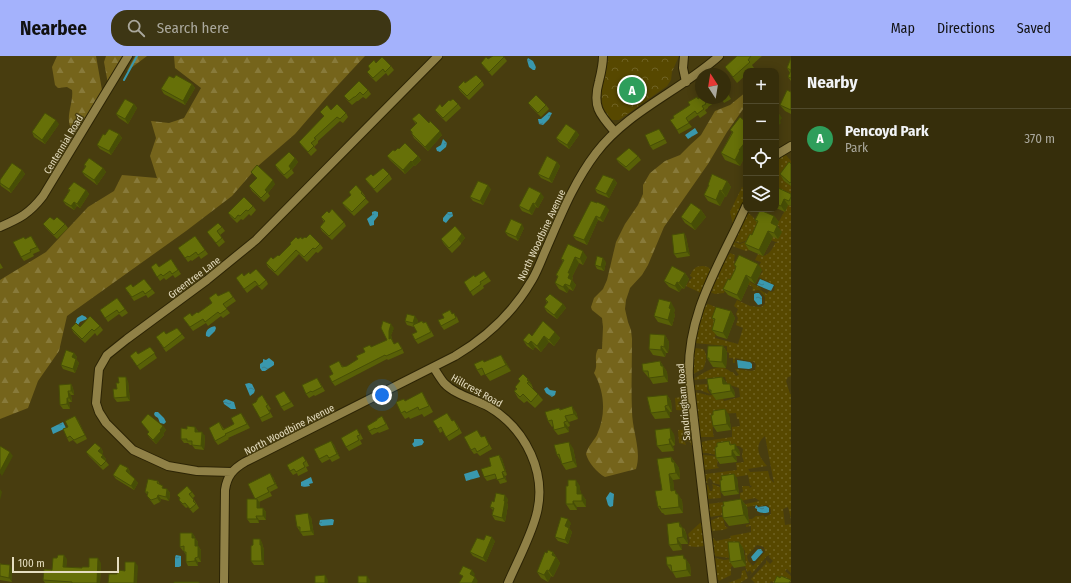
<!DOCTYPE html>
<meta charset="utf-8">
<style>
:root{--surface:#362e0b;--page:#3d3614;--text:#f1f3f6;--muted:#aaa89d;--line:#504a2c;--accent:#a4b2fc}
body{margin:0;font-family:"Fira Sans Condensed",sans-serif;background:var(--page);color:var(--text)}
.controls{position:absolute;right:12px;top:12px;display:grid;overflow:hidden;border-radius:8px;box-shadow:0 2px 10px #0003}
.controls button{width:36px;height:36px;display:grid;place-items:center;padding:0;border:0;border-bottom:1px solid var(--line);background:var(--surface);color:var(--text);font:20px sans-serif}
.compass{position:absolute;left:695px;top:12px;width:36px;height:36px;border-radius:50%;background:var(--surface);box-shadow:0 2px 10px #0003;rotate:348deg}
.scale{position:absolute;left:12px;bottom:10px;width:107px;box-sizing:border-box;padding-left:4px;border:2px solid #e5ddc0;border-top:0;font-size:11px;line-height:14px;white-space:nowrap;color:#e5ddc0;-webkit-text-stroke:3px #483d0f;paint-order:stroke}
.you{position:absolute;left:382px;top:339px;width:14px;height:14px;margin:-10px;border:3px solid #fff;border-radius:50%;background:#1a73e8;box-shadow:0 0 0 6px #1a73e833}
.badge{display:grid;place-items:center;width:26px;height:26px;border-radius:50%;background:var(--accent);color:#fff;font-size:13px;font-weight:700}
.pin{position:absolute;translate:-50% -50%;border:2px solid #fff;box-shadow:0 1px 4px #0006}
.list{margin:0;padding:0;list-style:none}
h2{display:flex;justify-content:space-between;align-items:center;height:52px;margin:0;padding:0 16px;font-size:17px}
h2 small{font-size:13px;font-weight:400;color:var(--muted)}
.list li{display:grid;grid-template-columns:26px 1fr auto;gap:12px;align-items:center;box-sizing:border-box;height:60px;padding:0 16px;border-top:1px solid var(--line)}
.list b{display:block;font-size:15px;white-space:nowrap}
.list p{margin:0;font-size:13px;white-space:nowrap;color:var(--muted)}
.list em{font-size:13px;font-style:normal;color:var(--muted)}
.icon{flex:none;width:22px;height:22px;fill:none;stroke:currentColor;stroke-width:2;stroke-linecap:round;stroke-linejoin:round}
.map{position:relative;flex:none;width:791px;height:527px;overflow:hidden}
header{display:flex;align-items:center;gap:24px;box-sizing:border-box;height:56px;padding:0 20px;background:var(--accent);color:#111}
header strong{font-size:19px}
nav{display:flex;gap:22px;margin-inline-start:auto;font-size:14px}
.search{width:280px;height:36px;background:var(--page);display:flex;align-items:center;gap:10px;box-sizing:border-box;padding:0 14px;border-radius:16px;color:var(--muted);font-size:15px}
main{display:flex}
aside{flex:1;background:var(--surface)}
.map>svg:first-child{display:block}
.grass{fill:url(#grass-dots);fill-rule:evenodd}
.forest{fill:url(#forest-firs)}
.park{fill:url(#park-crowns)}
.water{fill:url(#water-ripples)}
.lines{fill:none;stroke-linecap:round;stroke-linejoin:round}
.stream{stroke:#3998ad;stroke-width:2}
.minor-casing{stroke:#2c2405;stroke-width:10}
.minor{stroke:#908147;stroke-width:8}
.wall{fill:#586007}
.shaded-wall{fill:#474e06}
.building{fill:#667008;stroke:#474e06}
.labels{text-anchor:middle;stroke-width:3;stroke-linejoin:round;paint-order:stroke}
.street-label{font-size:10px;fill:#e5ddc0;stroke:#483d0f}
</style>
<header>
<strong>Nearbee</strong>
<div class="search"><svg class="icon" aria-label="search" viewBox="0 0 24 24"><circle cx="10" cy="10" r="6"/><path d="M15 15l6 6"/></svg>Search here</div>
<nav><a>Map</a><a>Directions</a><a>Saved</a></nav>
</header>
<main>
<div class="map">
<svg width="791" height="527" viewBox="0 0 791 527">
<defs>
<pattern id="grass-dots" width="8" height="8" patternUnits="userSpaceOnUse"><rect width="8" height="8" fill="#574800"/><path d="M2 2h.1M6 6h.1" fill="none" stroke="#6f6223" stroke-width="1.8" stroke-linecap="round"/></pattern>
<pattern id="forest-firs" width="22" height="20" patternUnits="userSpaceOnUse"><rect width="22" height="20" fill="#75641b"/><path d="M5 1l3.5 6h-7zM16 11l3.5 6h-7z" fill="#887a3a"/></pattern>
<pattern id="park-crowns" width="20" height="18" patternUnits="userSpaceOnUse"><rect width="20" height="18" fill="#574800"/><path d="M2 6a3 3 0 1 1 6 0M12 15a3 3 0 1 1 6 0" fill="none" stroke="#6f6223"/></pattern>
<pattern id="water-ripples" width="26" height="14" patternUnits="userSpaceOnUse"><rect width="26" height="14" fill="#3998ad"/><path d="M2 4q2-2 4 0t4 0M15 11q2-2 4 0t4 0" fill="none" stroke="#3d7e8a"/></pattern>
</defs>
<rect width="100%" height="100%" fill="#483d0f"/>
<path class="grass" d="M785,98L791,105V109L784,125L791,130V142L776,140V105Z
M742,131L746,133V141L733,169L730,156Z
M788,149L791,150V320L788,321L786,325L790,338H791V383L790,384L791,386V463L788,451L783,453L785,469L791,468V517L787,513L785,515L791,520V526L774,527L771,525L770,527H755L751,523L766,507V504L770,508L773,505L769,501L770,499L767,500L749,521L752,517L750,514L747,516L745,510H746L745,495L743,492L730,502L714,500L712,481L716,485L731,482L730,480L751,476V470L746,471V469L750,468L749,463H752L756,460H761L763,459L765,461L771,458V453L767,449L760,450L758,449L729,454L724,459L709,461L708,448L740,444V437L743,436L742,430H749L750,432L752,430L750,429L748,419L735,421L721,429L713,427L712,424L709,422L707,424L708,427H705L704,419L706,418L737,414L736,407L744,406L742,400L743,393L739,390H734L716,399L707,397H702L700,387L705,385L732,381V371L740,370L739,363H737L736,357L719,358C713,366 711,371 714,381H700L695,337C702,336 706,341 713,339L716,344L723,343L724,345L740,341L739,332L727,328L725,321L694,324L695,322C707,315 719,306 731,316H733L736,320L739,319L735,313L751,315L755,314L756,308L754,306L735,302V307H733V302H729V297L727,296V290L694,287V283L704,250L708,248L718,252L714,254L717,256L714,266L717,268L715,282L738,288L743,272L736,269L738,262L736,258L738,253L734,250L737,244L750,250L761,251L765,248V241L759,234L752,235L753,231L747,228L726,231L724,237L715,238L710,236L711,235H713L712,233L728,199H729L730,197L735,199C730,214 749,226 761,232L760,234L767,238L769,235L771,236L774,235L775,229L759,221L763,215L758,212L761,206L755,204L758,198L763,200C769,199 772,194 775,187H778L771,184L770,187L748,184L740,187L734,185L747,156L753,161L758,168L778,175L780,171L777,169ZM765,380L774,427L770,423L768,415L750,416L748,413L767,410C759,401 753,390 765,380ZM755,442L760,445L736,450V446ZM757,489L764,491L765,496L753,510L748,505L747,500Z
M747,185L753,187L749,194L746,195L732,190L734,186L740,188Z
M703,210L708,211L711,214L701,237L686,230L690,224L692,222V221L690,220C693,213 695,210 703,210Z
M694,292L703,293C708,298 706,307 703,313L693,318Z
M708,328L707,333L710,338L700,334H694V329Z
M686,340L688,355L676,354L675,342Z
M689,373L691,374L693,389H691V387L688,385L685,386L686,389L679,387L678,374Z
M702,399L718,400L717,410L719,412L704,414Z
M712,428L720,431L721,442L707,443L706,429H708L710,435H712L713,431Z
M719,461H723L725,470L728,472L723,474L712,475L710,465Z
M700,467H702L704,490L696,491L688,490L690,485L688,478Z
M715,502L724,504L731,503L733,510L731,511V519L719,525V524H717Z
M745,514L748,522L740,527H728L741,522L742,515Z"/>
<path class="forest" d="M57,0H96L102,34L82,70L76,74L72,73C64,64 74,46 72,34L67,31L58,32L55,29L52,11Z
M106,0H124L108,28L104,6Z
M135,0H147L127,15Z
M174,0H365L327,41L295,78L258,110L232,140L186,175L67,260L59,295L38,325L28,352L0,363V224L46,196L88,151L114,135L122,119L157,122L150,100L156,82L151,65L169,67L184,62L201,32L175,12Z
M746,36V49L727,76L708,108L664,171L648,209L642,219L630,232L626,244L625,253L628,266L631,274L632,283C632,307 631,331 632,355C632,374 642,395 636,413L605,421C597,417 588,406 586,398C588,390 593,386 597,379C606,359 605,336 594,317C599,309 593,302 598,293H602L603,271L602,262L592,254L591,251L594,242L603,233L607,224L616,186L625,168L638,149L643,138V129L650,117L665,105L680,99L689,90L701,79L715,55L730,49Z"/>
<path class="park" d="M608,0H679L672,16L671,24L667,30L619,64H612C592,46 607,22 608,0Z"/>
<path class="water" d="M528,2L533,5L536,11L535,14H533L529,11L527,4Z
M549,56L552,57L549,63L543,69L539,68L538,63H541Z
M695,72L698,77L688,83L685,79Z
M443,83L447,87L446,91L440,96L437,95L436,92L441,89Z
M375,155L378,156V160L374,165V169L370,170L367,163L372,159V156Z
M448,156H452L453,160L450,162L446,167L443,165V162Z
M760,223L774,229L771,235L757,229Z
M756,237H759L762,241V248L758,249L754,244V238Z
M82,259L86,261L87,263L80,266L78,269H75L77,262Z
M215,270L216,272L215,275L209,281L206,280C205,274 210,271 215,270Z
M269,302L274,306V309L265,315H262L260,312V308L263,306V303L266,304Z
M737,304L750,306L752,308V312L749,313L738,312Z
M249,327L252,328L255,334L254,337L250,340L245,328Z
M547,331L550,334L556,335L555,339L552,341L546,337L544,333Z
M226,343L234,346L236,353H231L224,348L223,345Z
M155,356H158L164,362L166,366L164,368L160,367L158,362L155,360L154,358Z
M63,366L66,372L53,378L51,372Z
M414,383H422L424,386L422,389L414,391L412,388L414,386Z
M477,414L480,421L466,425L464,418Z
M311,421L313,427L309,428L310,430L304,431L301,430V426Z
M610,436L614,438L613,450L610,451L608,449L606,442Z
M756,449L758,451L766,450L769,452V456C766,458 760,457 757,455V453L755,452Z
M332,463L334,464L333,469L321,470L319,468L320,464Z
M758,493H761L763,496L755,505H753L751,501Z
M176,499L181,500V510L179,511H175V501Z"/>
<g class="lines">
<path class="stream" d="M124,24L137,0"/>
<defs>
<path id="minor" d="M603,0C603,9 601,17 599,25C592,50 599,58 615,76
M684,0L683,12L686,26
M776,99L791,90
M0,171C20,162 29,158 43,140L128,0
M434,312C437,317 440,322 444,327C455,339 475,343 489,351C526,373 548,418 536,460C530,482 517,506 508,527
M231,416L197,415L168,410L133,394L106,367L99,356L96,347L99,313L107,299L127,283L207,224L256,184L438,0
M224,527L225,434C227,420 233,413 245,406L455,300C487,281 513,257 532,224C538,214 542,202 547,191C561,159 574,126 596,97C628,55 680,35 719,0
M713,527L689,322C686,256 721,207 746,150"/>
</defs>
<use href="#minor" class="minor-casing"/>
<use href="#minor" class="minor"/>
</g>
<path class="wall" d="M737,0H762L752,9L754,12L751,15H746V19L737,27L725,11Z
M504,1L507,5L492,20L484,11L481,7L488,3Z
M791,2V25L788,21L790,17L787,12Z
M376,7L391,10L394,14L388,20L386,17L376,26L370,20L367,16L370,13L368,10Z
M174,22L192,28L195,32L185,49L164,38L161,33Z
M482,25L484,29L469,44L460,35L458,31L465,27Z
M725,33L731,43L724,47L721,42L708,51V52L705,54L707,57L700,62L698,59L688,66L692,71L679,78L677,74L674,62L698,43L701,42H725Z
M368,34L371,38L366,43L363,41L358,45H357L352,49L347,44L344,40Z
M791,36V58L785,55L780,49Z
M450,45L458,48L461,52L446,66L438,58L435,54L442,51Z
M528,47L546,49L549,53L541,61L531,51Z
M134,48L137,52L128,68L119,62L116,58Z
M331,54L346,57L348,61L343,67L340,65L318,85V87L314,91L317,94L311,100L302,90L299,86L324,61L320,56Z
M412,63L429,67L442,79L428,95L414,82L412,78V77L410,74L416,68Z
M746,66L744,99L745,100L740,110L725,104L721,97L732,76L730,74Z
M59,68L45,88L34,81L32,76Z
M576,75L579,79L569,93L559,86L556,82Z
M662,77L667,87L653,94L650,90Z
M119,78L122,82L111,99L100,93L97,89L105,79Z
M399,93L418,100L421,104L415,110L414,109L405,118L390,104L387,100Z
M638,100L641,104L629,115L619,107L616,103Z
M295,102L298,106L292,114L294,117L287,123L278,114L275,109Z
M557,106L560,110L552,127L541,122L538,118Z
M791,108V130L784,125L780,118Z
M84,109L103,112L106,116L97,129L85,120L82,116L85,111Z
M22,114L25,118L11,137L1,130L0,128V124Z
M251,116L275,128L268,137L270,140L264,146L252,135L249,130L257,123Z
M389,118L392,123L377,137L368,127L365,123L373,120Z
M614,123L617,127L609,142L597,137L595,133Z
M727,125L731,131L726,141L725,140L720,150L708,145L704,139L708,130V129Z
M776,131L791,138V150L788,149L785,156L776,152Z
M68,133L86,134L89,138L80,152L77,150L74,154L66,149L63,145L69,135Z
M491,133L483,149L473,145L470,141Z
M349,136H362L365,140L364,141L369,146L354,160L345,151L342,147L351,139Z
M544,141L538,152L536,151L532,159L522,155L519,150Z
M597,147L609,154L603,166L598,164L587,189L576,184L573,180Z
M253,150L256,154L251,160L249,158L243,164L241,163L237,167L231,161L228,157Z
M701,154L706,161L695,174L685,167L681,161Z
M774,160L779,166L777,170L782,176L778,183L773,181L763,200L749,194L745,188L752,179L757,167L755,164Z
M321,161L344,166L346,170L332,184L322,175L320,171L324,166Z
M54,164L65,168L68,172L57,183L46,172L43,168Z
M222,171L225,175L220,179L225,186L219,191L207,176Z
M524,172L518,185L508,180L505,176Z
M684,177L686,181L690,200L677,202L674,198Z
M462,178L465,182L461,187V188L452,197L444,188L441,183Z
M31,180L40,195L33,198L34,200L24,205L21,201L26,183Z
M195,180L208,198L201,203L199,200L192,205L191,204L188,206L178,192Z
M306,182L320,188L323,192L318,197L316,196L307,206L299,198L278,220L268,211L266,207L279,200L298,183Z
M587,201L583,209L579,207L572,221L573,222L572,224L576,229L573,235L569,233L567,237L559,233L555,227L558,222L556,219L563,205L561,203Z
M171,203L181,218L175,222L173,219L166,224L164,222L160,225L151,211H159Z
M606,206L604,215L597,213L595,209Z
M0,207L3,212L0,213Z
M734,209L762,214L755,228L750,225L741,245L728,239L723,233L730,224L736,211Z
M484,215L491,225L483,230L484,232L473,240L464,226L475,221Z
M685,217L689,223L684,233L682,232L679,236L669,231L664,225Z
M250,218L266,224L268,228L262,234L257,229L247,237L236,222L244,220Z
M144,223L155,237L148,242L146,239L134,245L125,232L133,231Z
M229,235L236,245L226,252L230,257L223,262L221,260L208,270L206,267L193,275L183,262L198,257L212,247L218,240Z
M117,242L128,257L122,261L119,258L108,266L100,254Z
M545,243L563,248L566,252L557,263L547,256L544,251L547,247Z
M675,253L674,257L675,259L672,270L658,266L654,260Z
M450,254L452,258L457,261L459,266L444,274L441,270L444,262Z
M731,255L735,262L727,283L717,280L712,274L714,265L712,262Z
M418,264L417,267L422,265L424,267L426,266L434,280L418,288L415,284L417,276L414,271L407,269L405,265Z
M543,265L560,282L554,290L549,286L541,296L535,291L533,294L527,290L523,284L532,280Z
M100,270L103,274L97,280L95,277L85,287L74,277L71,272L80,271Z
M177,272L185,282L166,296L156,281L166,278Z
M394,272L391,279L392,283L394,288L401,290L404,297L388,304L387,303L335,330L332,326L333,318L342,309L343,311L347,310L358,303L365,296L371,291L387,284Z
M665,279L669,286L668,297H666L665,301L653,299L649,293Z
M723,290L727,296L726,312L713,311L707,302Z
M150,291L157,302L140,314L130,300L138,298Z
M74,297L77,301L76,303L79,307L75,317L63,313L61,309Z
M501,299L505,305L511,315L490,325L485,318L481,320L477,314L484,306Z
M660,305L667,316L668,326L653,328L649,321H648L643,315Z
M722,321L727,328L734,334L735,341L716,344L709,334Z
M317,322L325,335L315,340L314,339L309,342L306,338Z
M518,323H528L532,329V330L533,332H532L538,338L543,344L535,352L527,345L524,347L518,342L514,335L516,333L515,331L520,326Z
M128,325L130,345L117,346L114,342L117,333Z
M71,328L73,332L74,339H71L72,346H69L70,353H63L60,349Z
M284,335L294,350L284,355L281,351Z
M422,336L426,343L433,356L424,361L422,358L410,363L409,361L405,363L401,357L405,345Z
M262,339L271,353L269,354L273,361L262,366L260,362Z
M667,339L671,345L672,356H670V362L655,363L651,357Z
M559,352L560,353L576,356L578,363L569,366L570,370L568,371L569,376L558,379L554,374L553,370L552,371L548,365Z
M729,359L731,374L717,376L713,370Z
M244,361L250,372L228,382L229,383L218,389L215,385L219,366L224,373L234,368Z
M450,361L452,365L457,368L462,377L449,385L443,375L440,377L438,373Z
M78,364L87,383L77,388L73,384L69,386L67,382L68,371Z
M385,365L389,373L379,377L378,376L372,379L369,375Z
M141,366L163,370L166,374L163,378L164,379L156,388L150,382L147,378L149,376Z
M195,371L198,375V376L205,380L204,394L195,393L192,389H190L188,387H184L181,383L187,373Z
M360,377L363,383L360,384L362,388L349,395L346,391Z
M480,378L481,381L487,384L492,393L480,400L477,397L474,398L471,394Z
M674,378L675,389L673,390L674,395L662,396L657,390Z
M331,385L334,389L340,402L332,406L330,403L322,407L319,403Z
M729,385L731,388L739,394L740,400H736L737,406L720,408L716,402L717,391Z
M101,392L103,396L102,398L106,403L105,404L109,409L103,414L89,400L86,396Z
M573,392L577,411L566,414L562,408L561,405L557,399Z
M499,399L502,403L507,419L505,420L507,426L500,428L497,422L487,425L484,421L491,410Z
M671,401L679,412L680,423L673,424L674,434L682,444L683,457L665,459L663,457H662L658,451Z
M306,404L309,410L306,411L308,415L298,420L297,417L293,419L290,415Z
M128,412L130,416L129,418L138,427L134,434L116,423L113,419Z
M273,421L278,432L270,436L272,440L259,446L260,447V452H263L266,456V464H259V467H250L247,463L256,443L248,428Z
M737,422L739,438L724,440L721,436L722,424Z
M158,425L160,429L164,433H167L170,437L169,445L161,443L160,446L154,449L147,440V438L145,436Z
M580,430V434L581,436V438L586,444V451H577V454H570L566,448Z
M192,436L195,440L193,442L199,452L193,457L188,451L186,452L182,448L179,444L180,443L177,439Z
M508,443L507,447L508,449L505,466L495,464L492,459L493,454L490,451L494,446Z
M741,443L747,451L749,467L729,470L723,462L724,450Z
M311,461L314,479L303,480L297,471Z
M571,467L569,472L572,476L568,488L558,485L555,481Z
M684,472L686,477L688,488H681L682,494L673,495L669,489Z
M192,477L195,481V482L198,486V490L201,494V506H198V510H188L186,506V499L184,496V495H183L180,491Z
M260,483L262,487L263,491L264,493V509H254L251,505L253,489Z
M484,484L495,485L486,506L473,500L470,496Z
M739,486L743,492L746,510L734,512L730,506Z
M553,496L560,507L553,521L551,520L548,526L541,522L537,516L547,497Z
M67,503L66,511L82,512L89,511L101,507L100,527H45L43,524L52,514Z
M687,505L690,509L691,520L676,522L672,515H671L667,509Z
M0,507L1,508L12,513V526L0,524Z"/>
<path class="shaded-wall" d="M192,28L195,32L185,49L183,45Z
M134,48L137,52L128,68L125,63Z
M778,56L782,62L780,65L781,67L776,72V58Z
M56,64L59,68L45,88L42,84Z
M440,75L442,79L428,95L425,91Z
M576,75L579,79L569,93L567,89Z
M119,78L122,82L111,99L109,95Z
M746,85V96L744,99L745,100L740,110L735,104L739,94Z
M418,100L421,104L415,110L412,106Z
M295,102L298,106L292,114L289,110Z
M411,105L414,109L405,118L403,114Z
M557,106L560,110L552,127L549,123Z
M103,112L106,116L97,129L94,124Z
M22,114L25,118L11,137L9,133Z
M614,123L617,127L609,142L606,138Z
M273,124L275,128L268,137L265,134Z
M727,125L731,131L726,141L722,135Z
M488,129L491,133L483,149L480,145Z
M86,134L89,138L80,152L77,148Z
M720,134L725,140L720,150L716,144Z
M541,137L544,141L538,152L535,148Z
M784,143L788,149L785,156L781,150Z
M74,146L77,150L74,154L71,150Z
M533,147L536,151L532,159L529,155Z
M606,150L609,154L603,166L600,162Z
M701,154L706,161L695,174L691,168Z
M596,160L598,164L587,189L584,184Z
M774,160L779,166L775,173L771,167Z
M522,168L524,172L518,185L516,181Z
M777,170L782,176L778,183L774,177Z
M768,175L773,181L763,200L759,194Z
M684,177L686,181L690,200L687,196Z
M462,178L465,182L461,187L458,183Z
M31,180L34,184L40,195L37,191Z
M583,195L587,201L583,209L580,203Z
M575,201L579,207L572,221L573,222L572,224L576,229L573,235L570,230L568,222V217Z
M603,202L606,206L604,215L601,211Z
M758,208L762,214L755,228L751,222Z
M685,217L689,223L684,233L679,227Z
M746,219L750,225L741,245L737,239Z
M677,226L682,232L679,236L675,230Z
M565,228L569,233L567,237L563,231Z
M671,246L675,253L674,257L675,259L672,270L668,264L669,252Z
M563,248L566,252L557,263L554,259Z
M731,255L735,262L727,283L723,277Z
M415,260L418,264L416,271L413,267Z
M391,268L394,272L391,279L392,283L396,292L389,283V275Z
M555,276L560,282L554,290L549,284Z
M665,279L669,286L668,297L664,291Z
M544,280L549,286L541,296L537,290Z
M531,285L535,291L533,294L528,288Z
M661,290L666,297L665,301L661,294Z
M723,290L727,296L726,312L722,306Z
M74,297L77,301L76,303L79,307L75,317L73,313L72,301Z
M501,299L505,305L511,315L506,309Z
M660,305L667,316L668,326L664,320L661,310Z
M126,321L128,325L130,345L127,341Z
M722,321L727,327L728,334L723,328Z
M528,323L532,329V330L527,324Z
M71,328L73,332L74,339L71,335Z
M730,328L734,334L735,341L731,335Z
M68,335L71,339L72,346L69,342Z
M667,339L671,345L672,356L668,349Z
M67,342L69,346L70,353L67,348Z
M572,350L576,356L578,363L574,358Z
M665,350L670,356V362L666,355Z
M725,353L729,359L731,374L727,368Z
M241,357L244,361L250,372L247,368Z
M75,360L78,364L87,383L85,379Z
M565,360L569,366L570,370L567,365Z
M564,366L568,371L569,376L565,371Z
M163,370L166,374L163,378L164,379L156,388L153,384Z
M195,371L198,375V380L195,376Z
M670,372L674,378L675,389L671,383Z
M202,376L205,380L204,394L201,390Z
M669,383L673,390L674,395L670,388Z
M331,385L334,389L340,402L337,398Z
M569,386L573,392L577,411L573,405Z
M735,388L739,394L740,400L735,394Z
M101,392L103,396L101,399L98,395Z
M732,394L736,400L737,406L732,400Z
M10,396L13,400L2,420L0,417V415Z
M103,399L106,403L104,405L101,401Z
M499,399L502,403L507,419L505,415Z
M671,401L679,412L680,423L676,417L672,406Z
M128,412L130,416L129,419L126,415Z
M502,416L505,420L507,426L504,422Z
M270,417L273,421L278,432L275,428Z
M669,418L673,424L675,441L671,435Z
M734,418L737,422L739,438L736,434Z
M135,423L138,427L134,434L131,430Z
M576,424L580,430V434L581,436V444L577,438L576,430Z
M0,433L2,436L0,444Z
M167,433L170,437L169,445L166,441Z
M675,434L682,444L683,457L679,451Z
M582,438L586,444V451L582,445Z
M158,439L161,443L160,446L157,442Z
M505,439L508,443L507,447L508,449L505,466L502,462Z
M257,443L260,447V456L257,452Z
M741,443L747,451L749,467L744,459Z
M573,445L577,451V454L573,448Z
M263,452L266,456V464L263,460Z
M308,457L311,461L314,479L311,475Z
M256,460L259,464V467L257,463Z
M568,463L571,467L569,472L572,476L568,488L565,484V470Z
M679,466L686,477L688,488L683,481L680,471Z
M192,477L195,481V486L192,482Z
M492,481L495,485L486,506L483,502Z
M195,482L198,486V490L201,494V506L198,501L195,490Z
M677,482L681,488L682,494L678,488Z
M260,483L262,487L263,491L264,493V509L262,505Z
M739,486L743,492L746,510L742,504Z
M553,496L560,507L553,521L549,515L552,499Z
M64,499L67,503L66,515L63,511Z
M683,499L690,509L691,520L687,514L684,503Z
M98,502L101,507L100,527H97Z
M195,502L198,506V510L195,505Z
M135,506L138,510L137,527H134Z
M10,509L12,513V526L9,522Z
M472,514L475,518L473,522L470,518Z
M547,514L551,520L548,526L544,519Z
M325,519L328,524V527H325Z
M367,520L370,524V527H367Z
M475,521L478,525L477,527H472Z"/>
<path class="building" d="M493,0H503L504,1L489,16L481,7L486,1L488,3Z
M737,0H751L748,4L750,6L733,21L725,11Z
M382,1L391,10L385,16L383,13L373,22L367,16L370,13L368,10L374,4L376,7Z
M791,2V14L787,12Z
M791,14V22L788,21Z
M176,19L192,28L183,45L161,33L169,20L174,22Z
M476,19L482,25L467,40L458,31L464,25L465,27Z
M359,25L368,34L363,39L360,36L355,41H354L349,45L344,40Z
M725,33L728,38L725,40Z
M787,34L791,36V54L780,49Z
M536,39L546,49L538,57L528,47Z
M697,41L698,43L701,41V42H713L705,47L706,48L702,50L704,53L697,58L695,55L686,62L689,67L677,74L670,64L674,62L673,60L690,49L688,46Z
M125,43L134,48L125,63L116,58Z
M453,43L458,48L443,62L435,54L440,48L442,51L449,44L450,45Z
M337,48L346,57L340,63L337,61L314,82L316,83L311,87L314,90L308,96L299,86L324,60L320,56L327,49L331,54Z
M45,57L56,64L42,84L32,76Z
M419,57L429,67L430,65L440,75L425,91L412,78V76L410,74L417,67L412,63Z
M740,61L746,66V85L739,94H740L735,104L721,97L733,76L730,74Z
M566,68L576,75L567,89L556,82Z
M109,73L119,78L109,95L97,89L103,78L105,79Z
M659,73L665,83L650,90L645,79Z
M405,87L418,100L412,106L411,105L403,114L387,100L393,94L395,95L398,92L399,93Z
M629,92L638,100L626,111L616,103Z
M289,96L295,102L289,110L291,113L284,119L275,109Z
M547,100L557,106L549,123L538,118Z
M89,102L103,112L94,124L82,116L86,110L84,109Z
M789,106L791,108V126L790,127L780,118Z
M12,107L22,114L9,133L0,127V124Z
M257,109L273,124L265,134L267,136L261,142L249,130L257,122L251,116Z
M383,112L389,118L374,133L365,123L371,118L373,120Z
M712,118L727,125L722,135L720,134L716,144L704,139L709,129H708Z
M603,119L614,123L606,138L595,133Z
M478,125L488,129L480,145L470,141Z
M74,126L86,134L77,148L74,146L71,150L63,145L70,134L68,133Z
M356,129L362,136L361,137L366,142L352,156L342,147L351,139L349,136Z
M529,131L541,137L535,148L533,147L529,155L519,150Z
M776,131L791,138V141L789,145L784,143L781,150L776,148Z
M244,141L253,150L248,155L246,154L240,160L238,159L235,163L228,157Z
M591,145L597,147V146L606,150L600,162L596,160L584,184L573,180Z
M691,147L701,154L691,168L681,161Z
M332,153L344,166L329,180L320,171L325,165L321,161L327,155L329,157Z
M760,154L774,160L771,167L777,170L774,177L768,175L759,194L745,188L750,178L752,179L758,165L755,164Z
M50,161L54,164L57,161L65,168L54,179L43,168Z
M511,163L522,168L516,181L505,176Z
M218,167L222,171L217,175L222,182L216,187L207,176Z
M455,170L462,178L458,183V184L449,192L441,183Z
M684,177L687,196L674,198L672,179Z
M310,178L320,188L315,193L313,192L304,201L296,194L275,216L266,207L271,201L273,203L278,199L279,200L291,188L290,187L296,181L298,183L301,181L302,183L305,181L306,182Z
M31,180L37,191L30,194L31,196L21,201L13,186L24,181L25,183Z
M195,180L205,194L198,199L196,196L189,201L188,200L185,202L178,192Z
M568,188L583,195L580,203L575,201L568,217H570L568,222L572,224L570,230L565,228L563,231L555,227L558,220L556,219L564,204L561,203Z
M739,199L758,208L751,222L746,219L737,239L723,233L728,223L730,224L735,214L736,210L734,209Z
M597,200L603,202L601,211L595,209Z
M171,203L178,214L172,218L170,215L163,220L161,218L157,221L151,211L156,207L159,211Z
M672,210L685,217L679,227L677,226L675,230L664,225Z
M256,213L266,224L259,230L255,225L244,233L236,222L242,217L244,220L249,216L250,218Z
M484,215L488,221L480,226L481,228L470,236L464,226L474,219L475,221Z
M144,223L152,233L145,238L143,235L132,241L125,232L131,228L133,231Z
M229,235L233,241L223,248L227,253L220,258L218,256L205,266L203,263L190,271L183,262L190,257L192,260L197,256L198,257L212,247L209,242L216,237L218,240Z
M550,238L563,248L554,259L544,251L548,246L545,243Z
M117,242L125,253L119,257L117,254L105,262L100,254Z
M659,243L671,246L669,252L671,253L668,264L654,260Z
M716,251L731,255L723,277L712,274L715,263L712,262Z
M450,254L452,258L454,257L456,262L441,270L438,264L444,262L442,258Z
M407,258L415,260L413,267L405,265Z
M90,260L100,270L94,275L92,273L82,283L71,272L76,267L80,271Z
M383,265L391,268L389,275V283L391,282L394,288L398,286L402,293L386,300L385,299L332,326L329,320L333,318L329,310L339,305L342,311L347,310L358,303L356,300L365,296L363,292L370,289L371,291L387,284L381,272Z
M422,265L423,267L426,266L431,276L415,284L412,278L417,276L413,269Z
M543,265L555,276L549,284L544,280L537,290L531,285L528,288L523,284L529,277L532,280Z
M177,272L182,278L164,292L156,281L164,275L166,278Z
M650,278L665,279L664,291L661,290V294L649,293Z
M708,290H723L722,306L709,305V302H707Z
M150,291L155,297L137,310L130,300L136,295L138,298Z
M66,294L74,297L72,301L76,303L73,313L61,309Z
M501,299L506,309L485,319L482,312L477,314L474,308L483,304L484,306Z
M660,305L661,310H663L664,320L649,322L648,315H643L642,308Z
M523,318L528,323L527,324L529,326L527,327L538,338L531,346L523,338L520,341L514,335L517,333L515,331L520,325L518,323Z
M118,321H126L127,341L114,342L113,333H117L116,327H119Z
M722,321L723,328H730L731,335L711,338V334H709L707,323Z
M317,322L322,331L312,336L311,335L306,338L302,329Z
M71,328V335H68L69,342H67V348L60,349L59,329Z
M284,335L291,346L281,351L275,340Z
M422,336L429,350L419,354L418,351L406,357L405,355L401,357L396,346L404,343L405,345Z
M262,339L268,349L266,350L270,357L260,362L252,348L256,346L258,342Z
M667,339L668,349L665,350L666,355L651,357L647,341Z
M572,350L574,358L565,360L567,365L564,366L565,371L554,374L552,364L548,365L545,356L559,352L560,354Z
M725,353L727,368L713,370L711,359H713V355Z
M241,357L247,368L225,378L226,379L215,385L209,372L219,366L223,374L234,368L231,362Z
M447,357L452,365L454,364L459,373L446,381L441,371L438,373L433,365Z
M148,358L163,370L160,374L161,375L153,384L147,378L149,376L141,366Z
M75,360L85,379L74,384L70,380L67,382L63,373L68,371L65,365Z
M382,360L386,368L376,373L375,372L369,375L367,370L377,364V363Z
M187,370L195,371V376H202L201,390L192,389V385H187V383H181V372L187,373Z
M670,372L671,383H669L670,388L657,390L655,374Z
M357,373L360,379L357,380L359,384L346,391L341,382Z
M477,374L481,381L485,380L489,389L477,396L475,392L471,394L464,381Z
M331,385L337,398L329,402L327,399L319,403L314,393Z
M729,385L730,389L735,388V394H732V400L716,402L715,391H717V387Z
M569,386L573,405L562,408L559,398L557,399L554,389Z
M95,387L101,392L98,395L103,399L101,401L106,405L101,410L86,396Z
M0,390L10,396L0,415Z
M499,399L505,415L502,416L504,422L497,424L495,418L484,421L481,413L491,410L489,402Z
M303,400L306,405L303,407L305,411L296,416L294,413L290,415L287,409Z
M671,401L672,406H674L676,417L669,418L671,435L675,434L676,438H678L679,451L661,453L660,450L658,451L655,435L662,434L657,403Z
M120,408L128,412L126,415L135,423L131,430L113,419Z
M270,417L275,428L267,432L269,436L255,443L248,428Z
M734,418L736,434L721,436L720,424H722L721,420Z
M148,423L158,425L157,427L163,430L162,432L167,433L166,441L158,439L157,442L151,444L147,440L148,436H145Z
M568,424H576V430H577V438H582V445H573V448H566V430H568Z
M187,430L192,436L189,438L194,444L193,445L196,448L190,453L185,447L183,448L179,444L180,442L177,439Z
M496,437L505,439L504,445H505L502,462L492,459L494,452L490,451L492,445L494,446Z
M247,443H257V452H263V460H256L257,463H247Z
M741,443L744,459L723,462L722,450H724L723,446Z
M308,457L311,475L300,476V471H297L295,459Z
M561,461L568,463L565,470L569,472L565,484L555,481Z
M679,466L680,471H682L683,481L677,482L678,488L669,489L667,468Z
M180,477H192V482H195V490H198V501L195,502V505L186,506V496H184V490L180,491Z
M486,479L492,481L483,502L470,496L477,482L484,484Z
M253,483H260V489H261L262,505H251V490L253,489Z
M728,486H739L742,504L730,506Z
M548,494L553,496L552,499L556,501L549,515L547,514L544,519L537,516L545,496L547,497Z
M58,499H64L63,511L82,512V511H89V502H98L97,527H72V526L43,524L44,513L52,514L53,502H57Z
M683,499L684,503H686L687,514L672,516L671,509H667L666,501Z
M125,506H135L134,527H108L109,518H117L118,514L125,515Z
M0,508L10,509L9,522L0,520Z
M463,510L472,514L470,518L475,521L472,527H459L463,520L459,518Z
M325,519V527H315V520Z
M358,520H367V527H358Z
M777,520L780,522L781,520L791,524L789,527H774Z
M174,526H199V527H174Z"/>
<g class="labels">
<g class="street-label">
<text transform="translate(63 88) rotate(-59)" y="4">Centennial Road</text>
<text transform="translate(541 179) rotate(-65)" y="4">North Woodbine Avenue</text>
<text transform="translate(194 221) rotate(-37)" y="4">Greentree Lane</text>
<text transform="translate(477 334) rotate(29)" y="4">Hillcrest Road</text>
<text transform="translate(683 346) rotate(-95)" y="4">Sandringham Road</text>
<text transform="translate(289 373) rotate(-27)" y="4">North Woodbine Avenue</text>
</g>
</g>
</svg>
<div class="controls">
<button>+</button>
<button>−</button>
<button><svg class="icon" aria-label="locate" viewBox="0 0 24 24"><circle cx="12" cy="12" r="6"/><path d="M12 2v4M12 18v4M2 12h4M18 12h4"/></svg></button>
<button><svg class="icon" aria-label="layers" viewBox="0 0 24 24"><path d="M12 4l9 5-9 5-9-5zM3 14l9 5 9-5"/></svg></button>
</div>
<svg class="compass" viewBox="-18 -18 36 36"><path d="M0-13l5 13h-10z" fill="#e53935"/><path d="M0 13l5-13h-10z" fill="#aaa89d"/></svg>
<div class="scale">100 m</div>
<div class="you"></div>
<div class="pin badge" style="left:632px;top:34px;background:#2e9e5b">A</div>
</div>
<aside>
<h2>Nearby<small></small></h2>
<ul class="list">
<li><span class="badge" style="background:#2e9e5b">A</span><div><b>Pencoyd Park</b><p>Park</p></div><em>370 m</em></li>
</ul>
</aside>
</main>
